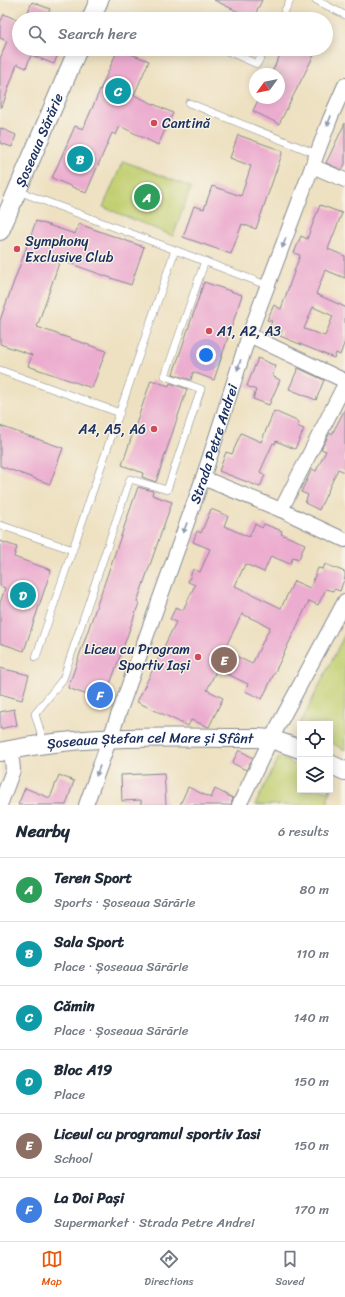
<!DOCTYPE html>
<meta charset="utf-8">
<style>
:root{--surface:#fff;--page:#f2f2f3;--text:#1f2937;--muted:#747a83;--line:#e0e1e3;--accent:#ea580c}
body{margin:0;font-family:Sriracha,sans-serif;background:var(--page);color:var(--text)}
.controls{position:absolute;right:12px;bottom:12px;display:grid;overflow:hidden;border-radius:0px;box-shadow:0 2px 10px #0003}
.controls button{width:36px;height:36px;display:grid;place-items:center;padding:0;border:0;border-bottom:1px solid var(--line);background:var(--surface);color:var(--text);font:20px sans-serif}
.compass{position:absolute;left:249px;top:68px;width:36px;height:36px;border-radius:50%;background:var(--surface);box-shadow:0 2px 10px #0003;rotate:237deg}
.you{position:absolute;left:206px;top:355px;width:14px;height:14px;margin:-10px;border:3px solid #fff;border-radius:50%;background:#1a73e8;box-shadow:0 0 0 6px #1a73e833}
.badge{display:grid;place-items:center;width:26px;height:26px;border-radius:50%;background:var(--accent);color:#fff;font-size:13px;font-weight:700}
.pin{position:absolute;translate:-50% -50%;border:2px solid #fff;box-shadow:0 1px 4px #0006}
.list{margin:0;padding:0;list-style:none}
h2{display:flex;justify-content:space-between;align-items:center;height:52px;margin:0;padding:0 16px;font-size:17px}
h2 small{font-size:13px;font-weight:400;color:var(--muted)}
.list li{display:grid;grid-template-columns:26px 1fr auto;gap:12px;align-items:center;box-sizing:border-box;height:64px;padding:0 16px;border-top:1px solid var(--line)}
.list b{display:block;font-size:15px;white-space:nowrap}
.list p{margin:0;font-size:13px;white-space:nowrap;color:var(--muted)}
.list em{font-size:13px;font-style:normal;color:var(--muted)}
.icon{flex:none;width:22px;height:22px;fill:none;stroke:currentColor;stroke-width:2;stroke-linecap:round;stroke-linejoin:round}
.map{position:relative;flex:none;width:345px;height:805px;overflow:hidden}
.search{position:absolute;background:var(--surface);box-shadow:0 2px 10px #0003;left:12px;right:12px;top:12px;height:44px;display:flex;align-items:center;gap:10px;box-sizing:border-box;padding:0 14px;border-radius:22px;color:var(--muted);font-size:15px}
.sheet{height:436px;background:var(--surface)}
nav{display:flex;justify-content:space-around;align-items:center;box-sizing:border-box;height:56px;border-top:1px solid var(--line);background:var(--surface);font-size:11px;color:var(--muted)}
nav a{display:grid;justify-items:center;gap:2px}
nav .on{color:var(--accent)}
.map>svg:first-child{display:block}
.green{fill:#c1cf70;stroke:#6e7f67}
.building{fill:#ecaccf;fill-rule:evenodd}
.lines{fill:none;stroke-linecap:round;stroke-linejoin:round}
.service-casing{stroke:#848890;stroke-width:8}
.minor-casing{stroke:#848890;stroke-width:16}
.tertiary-casing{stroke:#848890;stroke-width:20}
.service{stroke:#fff;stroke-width:7}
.minor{stroke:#fff;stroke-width:14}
.tertiary{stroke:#fff;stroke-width:18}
.oneway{fill:#8d97ae}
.poi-dot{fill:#d1495b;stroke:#f7f3e8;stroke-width:1.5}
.labels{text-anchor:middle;stroke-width:3;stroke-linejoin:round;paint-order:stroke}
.poi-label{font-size:14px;fill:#1b2f5e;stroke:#f7f3e8;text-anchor:start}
.street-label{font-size:14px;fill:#1b2f5e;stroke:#f7f3e8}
</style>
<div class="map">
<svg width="345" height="805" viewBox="0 0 345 805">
<rect width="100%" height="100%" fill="#f7f3e8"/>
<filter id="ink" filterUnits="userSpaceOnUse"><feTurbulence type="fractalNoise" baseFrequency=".025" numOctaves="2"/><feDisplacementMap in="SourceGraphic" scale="8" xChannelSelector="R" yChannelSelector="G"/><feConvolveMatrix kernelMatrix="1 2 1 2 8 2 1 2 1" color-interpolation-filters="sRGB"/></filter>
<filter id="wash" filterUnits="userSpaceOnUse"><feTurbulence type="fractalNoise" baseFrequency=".012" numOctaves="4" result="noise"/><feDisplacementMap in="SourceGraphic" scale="16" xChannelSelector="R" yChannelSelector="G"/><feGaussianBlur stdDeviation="0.9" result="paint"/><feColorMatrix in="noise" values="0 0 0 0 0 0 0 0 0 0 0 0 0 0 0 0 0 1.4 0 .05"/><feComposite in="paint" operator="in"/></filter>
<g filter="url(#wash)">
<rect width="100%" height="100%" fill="#eee1c1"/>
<path class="green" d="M123,161L191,187L173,236L103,207Z
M345,634V750L330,742V724H300Z
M279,757L300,767V790H330V781L333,782L328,797V805H255Z"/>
<g id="blocks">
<path class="building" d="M214,0H262L253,19Z
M32,2L50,9L46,19H25Z
M4,14L19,21V49H60L54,64L31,55L26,68L17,64L2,107H0V59L7,41L0,38V23Z
M118,49L149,61L134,95L173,113L158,145L120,126L116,135L112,133L86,193L52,178L75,126L83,129Z
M283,49H317L279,124L253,111L259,98H279V74H271Z
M345,123V164L342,170L326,163Z
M0,128L16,135L12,147L0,143Z
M238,135L283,151L256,229L242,224L231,254L183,237L194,206L204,209L212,186L241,196L251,166L230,158Z
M320,205L342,213L328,249L345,256V278L325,270L316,294L345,307V341L340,355L336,353L334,358L280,336L282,331L270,326L272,321L267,320L274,305L281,309L300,255L294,253L301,236L307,239ZM313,307L333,316L325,336L304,329Z
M36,221L75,234L79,224L144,247L131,285L60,260L37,327L106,351L92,388L28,366L32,355L0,344V320Z
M204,282L242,295L214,380L193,372L191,380L173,374Z
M258,358L276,366L272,376L280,380L269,405L253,399L256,390L247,386Z
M298,368L324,380L316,400L289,389Z
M151,380L169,386L170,383L187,389L156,482L142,477L143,473L122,465Z
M345,409V472L338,469L319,510L305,503L308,495L301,492L312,469L316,471L326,451L321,449L330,433L332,434Z
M274,411L299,422L297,426L304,429L295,449L276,441L275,444L273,443L260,472L265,475L260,487L219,471L226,452L232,454L241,433L261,442Z
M0,426L63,448L50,484L0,466Z
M138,487L153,491L152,495L172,502L137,602L139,603L104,701L68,688Z
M211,509L228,516L224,526L249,537L255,524L262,528L264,524L282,531L281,534L305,544L299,559L293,557L290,564L271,556L264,572L245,564L235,586L281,608L294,581L310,588L318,568L323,569L325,564L345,572V577L340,591L334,589L333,591L326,589L318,605L309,601L262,699L245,691L248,684L217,669L207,690L223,698L209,727L191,720L188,726L137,702L176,622L170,619L176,607L183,610L195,585L188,582L193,569L200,572L210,549L193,542L197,531L201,533ZM242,614L270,627L252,664L224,650Z
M0,541L17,547L14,557L51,570L24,651L0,643V603L5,588L0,586Z
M0,668L29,675L22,700L0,694Z
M14,709L17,725L0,729V712Z
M239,750L253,758L246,770L232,763Z
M164,773L166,805H141V800L122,801L121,775Z
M59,775L74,781L66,805H18L25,788L50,798Z
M188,787L211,798L215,789L233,798L231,805H180Z"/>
</g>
</g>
<g filter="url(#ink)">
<use href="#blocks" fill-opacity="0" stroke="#848890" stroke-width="1"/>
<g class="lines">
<defs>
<path id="service" d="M316,0L345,15
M281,19L290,0
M223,49L257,64L265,49
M189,103L317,154
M18,191L175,250L36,657
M175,250L261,283
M0,370L120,413
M0,525L73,550
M44,743L35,714L63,679L130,479L167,490L201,389L165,376L205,261"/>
<g id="minor">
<path d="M312,166L345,180"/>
<path d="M249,335L345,381"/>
<path d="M203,478L281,510L345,540"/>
<path d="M281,510L345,384"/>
<path d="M0,805L13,770L11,749"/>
<path id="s1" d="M86,805L203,478L249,335L330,119L345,85"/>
<path d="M239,805L271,739L345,601"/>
</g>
<g id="tertiary">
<path d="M91,19L99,0"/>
<path id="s2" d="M0,231L78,49"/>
<path id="s3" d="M0,752C84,733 171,738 257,738L271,739L300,749"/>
<path d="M330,764L345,771"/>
</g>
</defs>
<use href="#service" class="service-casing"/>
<use href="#minor" class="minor-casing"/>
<use href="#tertiary" class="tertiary-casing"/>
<use href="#service" class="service"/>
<use href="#minor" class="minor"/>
<use href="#tertiary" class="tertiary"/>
</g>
<defs><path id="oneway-solid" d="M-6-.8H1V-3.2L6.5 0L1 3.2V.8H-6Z"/></defs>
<g class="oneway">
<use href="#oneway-solid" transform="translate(329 121) rotate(111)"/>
<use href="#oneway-solid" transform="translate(284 243) rotate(110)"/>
<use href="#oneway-solid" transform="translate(239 365) rotate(108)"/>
<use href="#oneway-solid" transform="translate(185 528) rotate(110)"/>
<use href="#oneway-solid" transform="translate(98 771) rotate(110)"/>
</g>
</g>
<g class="poi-dot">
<circle cx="154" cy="123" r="4"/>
<circle cx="17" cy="249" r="4"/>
<circle cx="209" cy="331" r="4"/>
<circle cx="154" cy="429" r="4"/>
<circle cx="198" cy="657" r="4"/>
</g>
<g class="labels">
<g class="poi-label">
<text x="162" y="128">Cantină</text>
<text x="25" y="246">Symphony<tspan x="25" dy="16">Exclusive Club</tspan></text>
<text x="217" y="336">A1, A2, A3</text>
<text x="146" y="434" text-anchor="end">A4, A5, A6</text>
<text x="190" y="654" text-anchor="end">Liceu cu Program<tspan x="190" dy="16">Sportiv Iași</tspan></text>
</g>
<g class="street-label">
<text dy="5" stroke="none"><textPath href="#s2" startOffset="99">Șoseaua Sărărie</textPath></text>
<text dy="5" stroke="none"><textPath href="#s1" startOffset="383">Strada Petre Andrei</textPath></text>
<text dy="5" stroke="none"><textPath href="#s3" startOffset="151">Șoseaua Ștefan cel Mare și Sfânt</textPath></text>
</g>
</g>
</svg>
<div class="controls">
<button><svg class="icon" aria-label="locate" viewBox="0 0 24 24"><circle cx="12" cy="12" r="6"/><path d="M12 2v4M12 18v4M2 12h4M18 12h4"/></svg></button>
<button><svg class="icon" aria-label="layers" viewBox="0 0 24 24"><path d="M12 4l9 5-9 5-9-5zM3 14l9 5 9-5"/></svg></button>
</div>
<svg class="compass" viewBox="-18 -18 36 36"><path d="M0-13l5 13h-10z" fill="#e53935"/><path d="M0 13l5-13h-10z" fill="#747a83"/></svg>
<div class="you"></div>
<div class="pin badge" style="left:147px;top:197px;background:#2e9e5b">A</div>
<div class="pin badge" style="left:80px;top:159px;background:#0f9aa8">B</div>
<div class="pin badge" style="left:118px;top:91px;background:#0f9aa8">C</div>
<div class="pin badge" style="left:23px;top:595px;background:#0f9aa8">D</div>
<div class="pin badge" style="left:224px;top:660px;background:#8d6e63">E</div>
<div class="pin badge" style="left:100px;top:695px;background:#3f7fe0">F</div>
<div class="search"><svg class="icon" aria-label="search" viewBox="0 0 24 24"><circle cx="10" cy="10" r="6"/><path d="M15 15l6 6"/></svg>Search here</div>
</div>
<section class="sheet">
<h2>Nearby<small>6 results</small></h2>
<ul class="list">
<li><span class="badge" style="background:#2e9e5b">A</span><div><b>Teren Sport</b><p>Sports · Șoseaua Sărărie</p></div><em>80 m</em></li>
<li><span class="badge" style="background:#0f9aa8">B</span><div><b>Sala Sport</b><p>Place · Șoseaua Sărărie</p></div><em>110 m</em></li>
<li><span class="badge" style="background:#0f9aa8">C</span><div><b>Cămin</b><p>Place · Șoseaua Sărărie</p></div><em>140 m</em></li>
<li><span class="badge" style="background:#0f9aa8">D</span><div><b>Bloc A19</b><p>Place</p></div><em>150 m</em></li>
<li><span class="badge" style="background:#8d6e63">E</span><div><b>Liceul cu programul sportiv Iasi</b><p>School</p></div><em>150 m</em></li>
<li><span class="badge" style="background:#3f7fe0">F</span><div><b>La Doi Pași</b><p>Supermarket · Strada Petre Andrei</p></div><em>170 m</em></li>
</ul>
</section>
<nav>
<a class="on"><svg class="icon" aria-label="map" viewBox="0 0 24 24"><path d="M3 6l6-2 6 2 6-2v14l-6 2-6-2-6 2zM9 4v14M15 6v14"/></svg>Map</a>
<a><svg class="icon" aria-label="directions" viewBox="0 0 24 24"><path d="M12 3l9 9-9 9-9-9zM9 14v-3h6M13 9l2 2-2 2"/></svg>Directions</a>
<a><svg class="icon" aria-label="saved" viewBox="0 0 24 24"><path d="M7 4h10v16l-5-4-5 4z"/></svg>Saved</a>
</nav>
